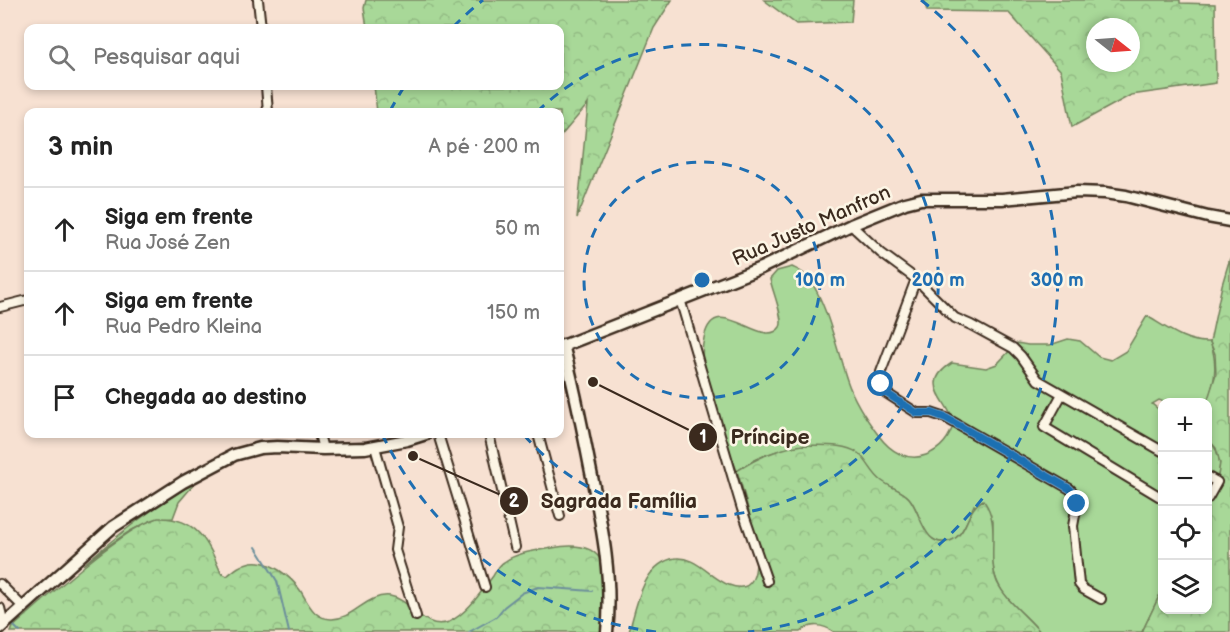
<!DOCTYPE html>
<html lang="pt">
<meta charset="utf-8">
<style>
:root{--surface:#fff;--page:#f6f6f6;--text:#222;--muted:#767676;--line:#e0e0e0}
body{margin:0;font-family:"Balsamiq Sans",sans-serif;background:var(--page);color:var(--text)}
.controls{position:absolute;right:18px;bottom:18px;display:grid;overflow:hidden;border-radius:12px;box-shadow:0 3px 9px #0003}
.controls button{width:54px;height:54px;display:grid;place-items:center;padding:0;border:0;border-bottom:2px solid var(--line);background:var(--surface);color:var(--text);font:30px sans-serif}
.compass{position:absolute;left:1086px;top:18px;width:54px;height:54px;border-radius:50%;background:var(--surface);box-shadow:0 3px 9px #0003;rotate:107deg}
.stop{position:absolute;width:18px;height:18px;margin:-14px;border:4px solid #1f6fb2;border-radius:50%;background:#fff}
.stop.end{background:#1f6fb2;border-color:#fff;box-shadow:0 2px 6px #0008}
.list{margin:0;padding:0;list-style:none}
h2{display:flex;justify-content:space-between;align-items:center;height:78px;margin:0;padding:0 24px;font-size:26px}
h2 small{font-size:20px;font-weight:400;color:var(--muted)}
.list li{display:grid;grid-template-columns:39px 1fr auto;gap:18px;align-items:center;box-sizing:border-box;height:84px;padding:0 24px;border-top:2px solid var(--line)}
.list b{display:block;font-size:22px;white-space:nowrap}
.list p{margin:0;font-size:20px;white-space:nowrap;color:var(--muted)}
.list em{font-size:20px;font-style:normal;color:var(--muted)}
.icon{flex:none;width:33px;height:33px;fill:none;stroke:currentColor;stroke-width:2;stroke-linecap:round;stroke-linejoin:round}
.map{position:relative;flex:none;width:1230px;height:632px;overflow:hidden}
.search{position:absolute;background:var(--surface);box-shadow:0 3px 9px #0003;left:24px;top:24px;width:540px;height:66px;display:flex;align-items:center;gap:15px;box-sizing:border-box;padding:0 21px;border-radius:12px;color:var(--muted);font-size:22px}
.panel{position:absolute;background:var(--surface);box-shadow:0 3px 9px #0003;left:24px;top:108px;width:540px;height:330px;border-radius:12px}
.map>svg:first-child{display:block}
.green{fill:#a8d898;stroke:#72815b;stroke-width:1.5}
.forest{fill:url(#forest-crowns);stroke:#72815b;stroke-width:1.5;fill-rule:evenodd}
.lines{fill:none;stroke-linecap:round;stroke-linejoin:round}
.stream{stroke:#6c8f9b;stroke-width:2}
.street-casing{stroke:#3b2a1e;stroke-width:12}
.secondary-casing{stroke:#3b2a1e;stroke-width:15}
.street{stroke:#fcf5e5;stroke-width:8}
.secondary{stroke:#fcf5e5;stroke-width:10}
.route{stroke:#1f6fb2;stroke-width:8}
.ring{fill:none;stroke:#1f6fb2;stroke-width:3;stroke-dasharray:10 8}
.labels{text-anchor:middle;stroke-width:5;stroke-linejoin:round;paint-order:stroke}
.street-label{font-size:20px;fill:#3b2a1e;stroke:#fcf5e5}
.centre{fill:#1f6fb2;stroke:#fcf5e5;stroke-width:3}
.ring-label{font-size:18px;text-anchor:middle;font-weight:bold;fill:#1f6fb2;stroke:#fcf5e5;stroke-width:5;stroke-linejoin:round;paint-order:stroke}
.leader{fill:none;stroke:#3b2a1e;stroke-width:2}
.callout-dot{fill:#3b2a1e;stroke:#fcf5e5;stroke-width:2}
.mark-label{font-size:18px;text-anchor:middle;font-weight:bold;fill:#fff}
.callout-label{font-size:21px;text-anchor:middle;font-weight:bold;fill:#3b2a1e;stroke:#fcf5e5;stroke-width:5;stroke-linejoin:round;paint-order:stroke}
</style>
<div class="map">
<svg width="1230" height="632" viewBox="0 0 1230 632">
<defs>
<pattern id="forest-crowns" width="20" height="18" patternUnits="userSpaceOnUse" patternTransform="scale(1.5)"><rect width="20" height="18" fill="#a8d898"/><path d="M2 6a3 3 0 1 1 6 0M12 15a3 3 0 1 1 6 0" fill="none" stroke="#92ba83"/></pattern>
</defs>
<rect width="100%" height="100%" fill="#f7e1d2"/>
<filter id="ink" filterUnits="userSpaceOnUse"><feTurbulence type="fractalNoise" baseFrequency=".0167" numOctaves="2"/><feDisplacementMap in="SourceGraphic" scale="12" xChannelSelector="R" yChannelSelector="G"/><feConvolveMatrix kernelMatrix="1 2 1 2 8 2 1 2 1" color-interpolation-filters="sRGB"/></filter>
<g filter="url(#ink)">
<path class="green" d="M792,267C796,269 801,271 804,274C824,290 838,354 847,380C854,401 866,419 879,436C890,451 907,462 926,455C942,449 950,438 954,422C946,398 919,384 952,363L986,368L997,364L1017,343L1028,345H1050L1068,339L1080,341L1099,357L1111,360L1126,351L1147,316C1167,328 1186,343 1210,342C1218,363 1216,382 1207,402H1164L1159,400L1152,404L1162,412V590L1142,632H1040C1027,616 1005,601 997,581C989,563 993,539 993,520L974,505C968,519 960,546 940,542C920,538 921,511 909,498C902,490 891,488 882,482C870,473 867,458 850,450C842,446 832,446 823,446C788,445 766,451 737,471C724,436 695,375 704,338C715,288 763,352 780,327C785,321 772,290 770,279L777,271Z
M1208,439C1229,460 1217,479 1208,503Z
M196,482L179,502L173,518C137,519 111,545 83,565C119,534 155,505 196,482Z"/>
<path class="forest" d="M366,0H672L654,28L577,218L588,104L560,137V112H377L374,86H560V28H367L364,8Z
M764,0H853L851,22L796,24Z
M924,0H1180V3L1215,4L1216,83L1131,95L1072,127L1061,71L1008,12L927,11ZM1095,27H1131V63H1095Z
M1230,258V632H1142L1162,590V610H1208V503L1218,476L1220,463L1216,448L1208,439L1207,402L1216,374L1215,354L1210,342L1222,285Z
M803,445C820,446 843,443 858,453C868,461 872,474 882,481C891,488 902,490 909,498C921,512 924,550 950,541C969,534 965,510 983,500C1002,523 986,555 997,582C1006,601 1027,616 1040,632H834C823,624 810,623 800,632H629C636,608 642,567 671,559C694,553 710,578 729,585C781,605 743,490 737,471C758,457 778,448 803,445Z
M158,518C197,517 208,542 221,573L227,576C234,570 241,564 251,562C269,559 291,577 300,590C309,604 313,618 331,619C353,620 367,593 390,596C412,599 423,632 449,622C468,613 481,592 493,576C496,571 499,565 504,562C518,552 536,551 552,548C620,535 606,587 602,632H11L13,627C45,599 76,571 110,546C126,534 140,524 158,518Z"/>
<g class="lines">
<path class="stream" d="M256,547L277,581L289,632
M14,626L20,632
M469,632L496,617L504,607L522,593L538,587L592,591"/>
<defs>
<path id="street" d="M258,0L261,28
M266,86L268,112
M851,225L881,253L916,279L955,318L971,325L1013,348L1021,356L1038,380L1162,451
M916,279L881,372V384L886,393L917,413H931L946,418L1070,489L1076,496L1077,504L1073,526L1079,584L1083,589L1101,599
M680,299L742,509L767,581
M0,307L28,300
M1062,394L1044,427L1162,498
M319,434L323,449
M438,434L485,587
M489,434L515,547
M538,434L560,516
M375,447L398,527L395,550L416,616
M1208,477L1217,482L1208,498
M0,584L23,607
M0,608L4,624"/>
<path id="secondary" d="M563,345C574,385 582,426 590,467C601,522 613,576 607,632
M560,347L761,268L851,225L905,203L921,199H1002L1077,192L1105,193L1126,196L1208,217L1230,221
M0,628L113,527L183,482L234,455L260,448L277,447L323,449L365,448L407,440L426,434"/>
</defs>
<use href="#street" class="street-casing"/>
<use href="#secondary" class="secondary-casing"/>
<use href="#street" class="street"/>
<use href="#secondary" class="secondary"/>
</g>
</g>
<g class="lines" filter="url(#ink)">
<path class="route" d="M881,384L886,393L917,413H932L946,418L1070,489L1076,496L1077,504"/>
</g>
<g class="ring">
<circle cx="702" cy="280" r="118"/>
<path d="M537 112A236 236 0 1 1 524 435"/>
<path d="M656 632A355 355 0 0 1 383 436M390 111A355 355 0 0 1 404 87M453 27A355 355 0 0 1 483 0M921 0A355 355 0 0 1 748 632"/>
</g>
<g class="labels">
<g class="street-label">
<text transform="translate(811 225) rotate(-24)" y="7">Rua Justo Manfron</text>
</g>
</g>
<circle cx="702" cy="280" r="9" class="centre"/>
<g class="ring-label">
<text x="820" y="286">100 m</text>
<text x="938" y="286">200 m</text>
<text x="1057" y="286">300 m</text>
</g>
<path class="leader" d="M593 382L703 437M413 456L514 501"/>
<g class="callout-dot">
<circle cx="593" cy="382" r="6"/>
<circle cx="413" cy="456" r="6"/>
<circle cx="703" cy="437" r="15"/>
<circle cx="514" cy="501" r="15"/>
</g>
<g class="mark-label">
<text x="703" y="443">1</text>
<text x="514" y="507">2</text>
</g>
<g class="callout-label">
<text x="770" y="444">Príncipe</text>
<text x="619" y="508">Sagrada Família</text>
</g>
</svg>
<div class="controls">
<button>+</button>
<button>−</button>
<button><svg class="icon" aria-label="locate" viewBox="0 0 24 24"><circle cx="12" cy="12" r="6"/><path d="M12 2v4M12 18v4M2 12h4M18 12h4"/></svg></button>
<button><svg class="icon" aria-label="layers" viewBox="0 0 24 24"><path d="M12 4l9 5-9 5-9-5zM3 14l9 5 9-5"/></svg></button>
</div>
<svg class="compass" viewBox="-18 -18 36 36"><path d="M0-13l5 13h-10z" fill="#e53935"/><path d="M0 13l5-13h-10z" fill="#767676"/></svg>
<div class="stop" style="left:881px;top:384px"></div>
<div class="stop end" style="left:1077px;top:504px"></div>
<div class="search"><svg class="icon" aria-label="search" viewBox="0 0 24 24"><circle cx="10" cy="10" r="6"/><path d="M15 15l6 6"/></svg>Pesquisar aqui</div>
<section class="panel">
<h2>3 min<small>A pé · 200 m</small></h2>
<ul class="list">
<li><svg class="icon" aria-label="ahead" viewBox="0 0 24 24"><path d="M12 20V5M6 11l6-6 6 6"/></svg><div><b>Siga em frente</b><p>Rua José Zen</p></div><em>50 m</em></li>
<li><svg class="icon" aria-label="ahead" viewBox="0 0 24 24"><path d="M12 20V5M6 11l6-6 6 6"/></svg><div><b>Siga em frente</b><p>Rua Pedro Kleina</p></div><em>150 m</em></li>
<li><svg class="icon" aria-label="arrive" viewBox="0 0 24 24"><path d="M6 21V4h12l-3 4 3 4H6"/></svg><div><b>Chegada ao destino</b></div></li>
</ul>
</section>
</div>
